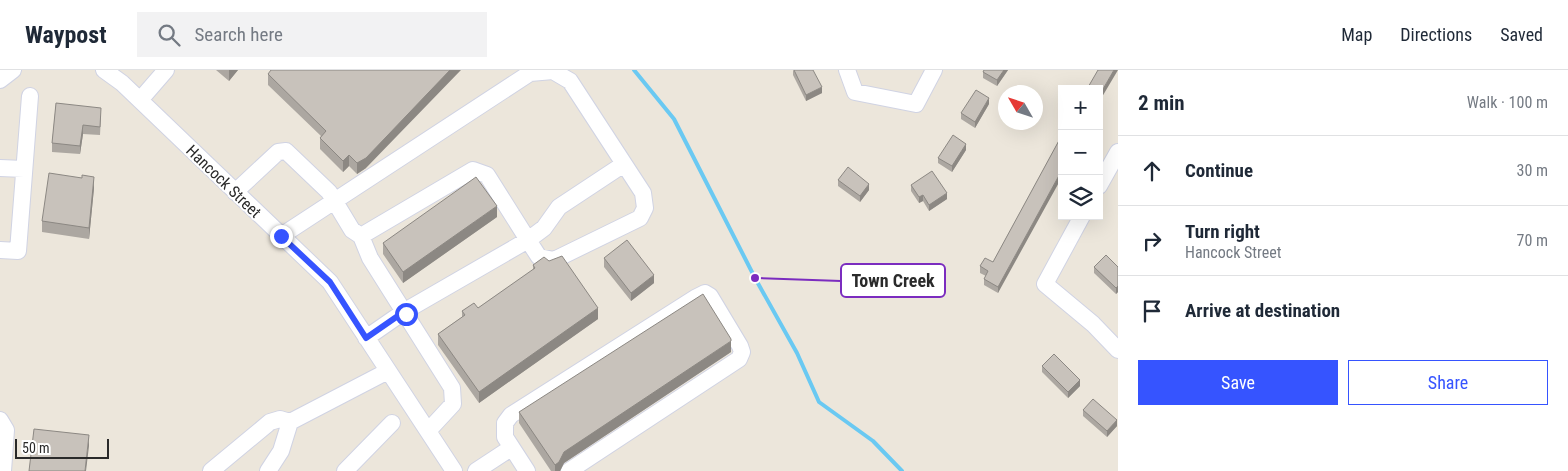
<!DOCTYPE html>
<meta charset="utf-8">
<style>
:root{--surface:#fff;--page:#f2f2f3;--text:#1f2937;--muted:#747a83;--line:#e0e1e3;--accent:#3654ff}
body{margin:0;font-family:"Roboto Condensed",sans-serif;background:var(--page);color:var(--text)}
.controls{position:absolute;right:15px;top:15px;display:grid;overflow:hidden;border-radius:0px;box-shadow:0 5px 20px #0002}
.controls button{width:45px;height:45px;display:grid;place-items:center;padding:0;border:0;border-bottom:1px solid var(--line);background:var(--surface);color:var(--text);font:25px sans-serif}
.compass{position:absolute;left:998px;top:15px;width:45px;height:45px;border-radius:50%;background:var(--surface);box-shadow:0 5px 20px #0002;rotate:309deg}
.scale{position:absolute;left:15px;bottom:12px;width:94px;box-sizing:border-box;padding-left:5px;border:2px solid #2a2a2a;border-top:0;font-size:14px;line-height:18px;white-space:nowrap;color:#2a2a2a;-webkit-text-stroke:4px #fff;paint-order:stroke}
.stop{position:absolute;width:15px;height:15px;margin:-11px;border:4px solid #3654ff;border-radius:50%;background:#fff}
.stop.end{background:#3654ff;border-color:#fff;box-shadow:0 1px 5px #0008}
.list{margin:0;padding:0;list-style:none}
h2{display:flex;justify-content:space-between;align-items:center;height:65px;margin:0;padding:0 20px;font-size:21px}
h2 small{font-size:16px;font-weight:400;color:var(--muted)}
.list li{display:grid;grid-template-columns:32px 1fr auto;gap:15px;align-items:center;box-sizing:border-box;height:70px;padding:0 20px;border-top:1px solid var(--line)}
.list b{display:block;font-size:19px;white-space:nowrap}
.list p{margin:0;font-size:16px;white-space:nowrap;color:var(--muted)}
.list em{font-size:16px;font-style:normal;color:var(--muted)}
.actions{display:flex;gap:10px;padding:15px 20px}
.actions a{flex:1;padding:11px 0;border:1px solid var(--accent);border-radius:0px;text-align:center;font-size:18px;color:var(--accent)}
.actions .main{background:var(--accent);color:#fff}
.icon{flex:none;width:28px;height:28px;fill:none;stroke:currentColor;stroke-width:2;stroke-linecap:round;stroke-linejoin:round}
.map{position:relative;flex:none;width:1118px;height:401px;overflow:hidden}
header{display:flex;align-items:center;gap:30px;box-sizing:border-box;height:70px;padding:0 25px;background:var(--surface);border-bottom:1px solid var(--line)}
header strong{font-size:24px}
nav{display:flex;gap:28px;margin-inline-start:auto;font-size:18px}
.search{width:350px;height:45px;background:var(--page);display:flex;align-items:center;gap:12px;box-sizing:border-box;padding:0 18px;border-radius:0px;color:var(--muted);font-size:19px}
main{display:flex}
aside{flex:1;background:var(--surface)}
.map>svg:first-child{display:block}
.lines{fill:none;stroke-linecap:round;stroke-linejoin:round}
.stream{stroke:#6ac9f2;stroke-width:4}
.minor-casing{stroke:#d0d3e3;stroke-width:18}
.minor{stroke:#fff;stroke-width:16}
.wall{fill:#aca7a1}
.shaded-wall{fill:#8c8883}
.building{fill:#c8c2bb;stroke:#8c8883}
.route{stroke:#3654ff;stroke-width:6}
.labels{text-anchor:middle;stroke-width:4;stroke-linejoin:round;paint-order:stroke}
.street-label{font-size:16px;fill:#2a2a2a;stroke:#fff}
.leader{fill:none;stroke:#7b2cbf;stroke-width:2}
.callout-dot{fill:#7b2cbf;stroke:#fff;stroke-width:2}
.callout{fill:#fff;stroke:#7b2cbf;stroke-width:2}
.callout-label{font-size:18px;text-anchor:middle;font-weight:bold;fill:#2a2a2a}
</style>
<header>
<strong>Waypost</strong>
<div class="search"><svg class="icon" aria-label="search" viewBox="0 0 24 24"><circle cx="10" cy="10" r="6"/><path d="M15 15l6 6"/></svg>Search here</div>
<nav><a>Map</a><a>Directions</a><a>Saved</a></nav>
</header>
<main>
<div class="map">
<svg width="1118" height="401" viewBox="0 0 1118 401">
<rect width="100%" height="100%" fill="#ece6db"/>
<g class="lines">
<path class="stream" d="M634,0L674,49L755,208L797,283L819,332L873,371L902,401"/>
<defs>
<path id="minor" d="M104,0L122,13L330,212L454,401
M847,0L855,22L916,34L934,0
M0,10L13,0
M140,30L166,0
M0,98L24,99
M1099,116L1118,82
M235,122L278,82L286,81L329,122L352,160L361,166L370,188L452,318L453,334L428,361
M1082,146L1045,214L1093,254L1118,280
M281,166L530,3L553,1L570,11L643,123L645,138L640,148L554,190L539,187L528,170L405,241L366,268
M361,166L473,100L487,105L528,170L544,158L559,137L624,94
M0,180L18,181L30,26
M0,350L6,360L3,401
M211,401L270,352L280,349L290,352L388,301
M268,401L281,381L290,352
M345,401L392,353
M476,401L511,378
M527,401L505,367V353L511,345L695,228L705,223L710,226L740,276L742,282L739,289L569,401"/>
</defs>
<use href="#minor" class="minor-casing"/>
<use href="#minor" class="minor"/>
</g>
<path class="wall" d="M216,0H238L229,11Z
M793,0L822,23L806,31L793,5Z
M984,0H1008L997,16L983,8V2Z
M268,4L366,98L357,104L349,96L343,102L320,79V68L321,66L268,15Z
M56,33L101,46L100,65L83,64L80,84L52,82V73Z
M989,34L975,58L961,49V43Z
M1062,65L998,223L984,215V209L986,206L980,203V196L993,192Z
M966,80L952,102L938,93V88Z
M838,110L869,120L860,132L838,116Z
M911,115L947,129L929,141L923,131L919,133L911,121Z
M94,118L89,169L42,162V151Z
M497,147L403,213L383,184V173Z
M604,188L654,213L631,231L604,197Z
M533,195L598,249L479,333L438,275V264L462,247V241L478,238L533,200Z
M1094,197H1118V222L1116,224L1094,203Z
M731,282L564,393L560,401H551L519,353V342Z
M1042,296L1080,316L1068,328L1042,302Z
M1083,340L1117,356L1107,367L1083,346Z"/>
<path class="shaded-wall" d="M229,0H238L229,11Z
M450,0H461L366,98L357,104V93Z
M1004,0H1008L997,16V10Z
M1114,0H1118L1099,32V26Z
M822,17V23L806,31V25Z
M989,28V34L975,58V52Z
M83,55V64L80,84V76Z
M966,74V80L952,102V96Z
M349,85V96L343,102V91Z
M1062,100V107L998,223V217Z
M94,107V118L89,169V158Z
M869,114V120L860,132V126Z
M947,123V129L929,141V135Z
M923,125V131L919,133V127Z
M497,136V147L403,213V202Z
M654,205V213L631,231V223Z
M1118,216V222L1116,224V218Z
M598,238V249L479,333V322Z
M731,271V282L564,393L560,401H555V395L564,382Z
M1080,310V316L1068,328V322Z
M1117,350V356L1107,367V361Z
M89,365V376L86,401H85Z"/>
<path class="building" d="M271,0H450L366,88L357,93L349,85L343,91L320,68L326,61L268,4Z
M794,0H813L822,17L806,25Z
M984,0H1004L997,10L983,2Z
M1098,0H1114L1099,26V19H1087Z
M976,20L989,28L975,52L961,43Z
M56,33L101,38L100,57L83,55L80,76L52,73Z
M953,65L966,74L952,96L938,88Z
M1062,65V100L998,217L984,209L988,201L980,196L985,188L993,192Z
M848,97L869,114L860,126L838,110Z
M932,101L947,123L929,135L923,125L919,127L911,115Z
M49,103L82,108V105L94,107L89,158L42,151Z
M476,107L497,136L403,202L383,173Z
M627,170L654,205L631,223L604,188Z
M1106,185L1118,197V216L1116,218L1094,197Z
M562,186L598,238L479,322L438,264L465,245L462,241L474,233L478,238L535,198L533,195L544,187L549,191Z
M703,224L731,269V271L564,382L559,392L555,395L519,342Z
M1054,284L1080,310L1068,322L1042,296Z
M1093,329L1117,350L1107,361L1083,340Z
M34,359L89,365L85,401H29Z"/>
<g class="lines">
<path class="route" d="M281,166L330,212L366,268L405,241L406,244"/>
</g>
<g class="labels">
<g class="street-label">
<text transform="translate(224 111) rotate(44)" y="6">Hancock Street</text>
</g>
</g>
<path class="leader" d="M755 208L841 211"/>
<circle class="callout-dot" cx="755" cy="208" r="5"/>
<rect class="callout" x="841" y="194" width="104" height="33" rx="5"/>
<g class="callout-label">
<text x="893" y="217">Town Creek</text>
</g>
</svg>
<div class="controls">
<button>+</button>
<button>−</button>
<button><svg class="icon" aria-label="layers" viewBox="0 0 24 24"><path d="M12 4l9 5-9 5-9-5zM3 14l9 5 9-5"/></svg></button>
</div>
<svg class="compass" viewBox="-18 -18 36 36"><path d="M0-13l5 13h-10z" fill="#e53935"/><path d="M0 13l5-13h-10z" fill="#747a83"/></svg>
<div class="scale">50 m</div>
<div class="stop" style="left:406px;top:244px"></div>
<div class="stop end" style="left:281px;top:166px"></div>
</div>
<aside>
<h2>2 min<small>Walk · 100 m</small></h2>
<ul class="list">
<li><svg class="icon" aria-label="ahead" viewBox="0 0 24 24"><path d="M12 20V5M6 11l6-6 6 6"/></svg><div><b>Continue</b></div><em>30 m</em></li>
<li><svg class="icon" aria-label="right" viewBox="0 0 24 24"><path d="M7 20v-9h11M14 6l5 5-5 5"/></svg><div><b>Turn right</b><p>Hancock Street</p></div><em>70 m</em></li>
<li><svg class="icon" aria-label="arrive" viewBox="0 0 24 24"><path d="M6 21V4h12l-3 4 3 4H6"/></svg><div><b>Arrive at destination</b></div></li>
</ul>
<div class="actions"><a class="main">Save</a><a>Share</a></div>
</aside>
</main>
